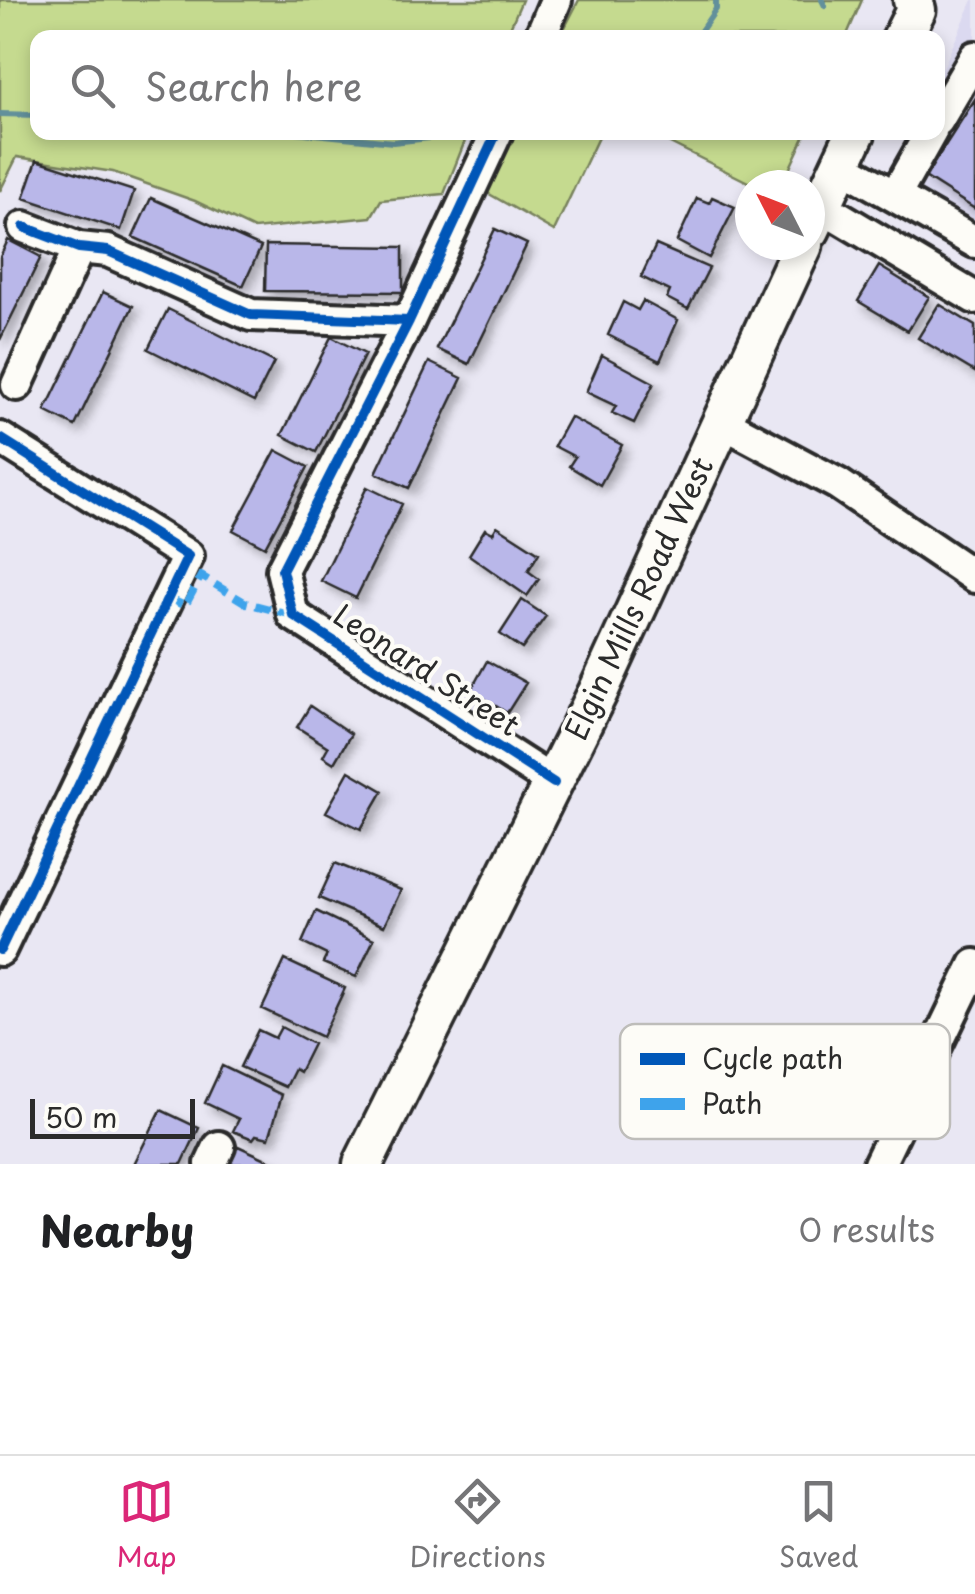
<!DOCTYPE html>
<style>
:root{--surface:#fff;--page:#f6f6f6;--text:#202124;--muted:#757577;--line:#e0e0e0;--accent:#db2777}
body{margin:0;font-family:"Playpen Sans",sans-serif;background:var(--page);color:var(--text)}
.compass{position:absolute;left:735px;top:170px;width:90px;height:90px;border-radius:50%;background:var(--surface);box-shadow:0 5px 15px #0003;rotate:312deg}
.scale{position:absolute;left:30px;bottom:25px;width:165px;box-sizing:border-box;padding-left:10px;border:5px solid #2b2b2b;border-top:0;font-size:28px;line-height:35px;white-space:nowrap;color:#2b2b2b;-webkit-text-stroke:8px #fdfcf7;paint-order:stroke}
.list{margin:0;padding:0;list-style:none}
h2{display:flex;justify-content:space-between;align-items:center;height:130px;margin:0;padding:0 40px;font-size:42px}
h2 small{font-size:32px;font-weight:400;color:var(--muted)}
.icon{flex:none;width:55px;height:55px;fill:none;stroke:currentColor;stroke-width:2;stroke-linecap:round;stroke-linejoin:round}
.map{position:relative;flex:none;width:975px;height:1164px;overflow:hidden}
.search{position:absolute;background:var(--surface);box-shadow:0 5px 15px #0003;left:30px;right:30px;top:30px;height:110px;display:flex;align-items:center;gap:25px;box-sizing:border-box;padding:0 35px;border-radius:20px;color:var(--muted);font-size:38px}
.sheet{height:290px;background:var(--surface)}
nav{display:flex;justify-content:space-around;align-items:center;box-sizing:border-box;height:140px;border-top:2px solid var(--line);background:var(--surface);font-size:28px;color:var(--muted)}
nav a{display:grid;justify-items:center;gap:5px}
nav .on{color:var(--accent)}
.map>svg:first-child{display:block}
.built{fill:#dbd9f0}
.green{fill:#c5da8f;stroke:#78825d;stroke-width:2.5}
.lines{fill:none;stroke-linecap:round;stroke-linejoin:round}
.stream{stroke:#62909b;stroke-width:6}
.building{fill:#b9b7e9;stroke:#2b2b2b;stroke-width:2.5;filter:url(#shadow)}
.minor-casing{stroke:#2b2b2b;stroke-width:38}
.major-casing{stroke:#2b2b2b;stroke-width:45}
.minor{stroke:#fdfcf7;stroke-width:30}
.major{stroke:#fdfcf7;stroke-width:38}
.quiet{stroke:#3ea3eb;stroke-width:8;stroke-dasharray:15 8;stroke-linecap:butt}
.cycleway-casing{stroke:#fdfcf7;stroke-width:16}
.cycleway{stroke:#0057b8;stroke-width:10}
.labels{text-anchor:middle;stroke-width:8;stroke-linejoin:round;paint-order:stroke}
.street-label{font-size:30px;fill:#2b2b2b;stroke:#fdfcf7}
.key{fill:#fdfcf7;stroke:#bebdba;stroke-width:2.5}
.key-label{font-size:28px;fill:#2b2b2b}
</style>
<div class="map">
<svg width="975" height="1164" viewBox="0 0 975 1164">
<defs>
<filter id="shadow"><feDropShadow dx="6" dy="6" stdDeviation="5" flood-color="#0004"/></filter>
</defs>
<rect width="100%" height="100%" fill="#e9e7f3"/>
<filter id="ink" filterUnits="userSpaceOnUse"><feTurbulence type="fractalNoise" baseFrequency=".01" numOctaves="2"/><feDisplacementMap in="SourceGraphic" scale="20" xChannelSelector="R" yChannelSelector="G"/><feConvolveMatrix kernelMatrix="1 2 1 2 8 2 1 2 1" color-interpolation-filters="sRGB"/></filter>
<g filter="url(#ink)">
<path class="built" d="M973,0H975V264L881,205L938,132V79Z"/>
<path class="green" d="M0,0H522L506,37L38,38V132L468,133L444,194L381,200L371,217L254,229L195,201L113,172L17,157L0,191Z
M579,0H862L846,37H560Z
M513,133H600L554,231L484,191Z
M650,133H806L782,185H754Z"/>
<g class="lines">
<path class="stream" d="M822,0L825,6
M696,38L716,9V0
M0,114L38,115
M295,132L393,142L483,132"/>
</g>
<path class="building" d="M975,99V209L925,177Z
M37,160L134,191L121,230L24,198Z
M712,197L735,207L709,258L677,241L697,198L709,203Z
M151,198L261,247L243,286L133,237Z
M495,229L527,244L469,364L437,349Z
M8,240L41,257L0,340V257Z
M266,245L403,247V292L265,291Z
M656,245L709,268L688,309L667,298L670,291L641,277Z
M879,266L929,297L908,331L858,301Z
M103,292L133,306L75,426L45,411Z
M643,301L678,320L660,361L608,335L623,302L638,310Z
M939,304L975,326V372L918,338Z
M168,309L274,362L254,402L148,349Z
M331,337L365,354L316,452L282,435Z
M602,355L654,383L634,423L612,413L616,406L586,392Z
M429,362L462,378L409,488L376,473Z
M570,417L622,445L600,485L569,466L575,457L554,446Z
M276,450L308,467L265,547L233,530Z
M367,487L402,504L356,598L321,581Z
M497,526L539,553L528,571L539,579L527,596L469,555L485,529L493,533Z
M522,600L546,616L522,649L500,634Z
M487,661L526,683L507,713L471,690Z
M310,706L351,734L334,763L323,756L328,747L297,727Z
M349,771L383,791L361,829L326,812Z
M335,863L401,890L384,926L319,898Z
M316,911L374,939L356,977L323,963L327,955L302,943Z
M285,960L345,988L322,1037L262,1009Z
M281,1027L313,1044L299,1072L294,1069L285,1087L240,1067L258,1030L275,1038Z
M222,1066L282,1095L269,1138L256,1135L253,1139L233,1131L239,1119L205,1103Z
M161,1110L199,1128L182,1164H134Z
M238,1146L277,1164H229Z"/>
<g class="lines">
<defs>
<path id="minor" d="M540,38L556,0
M938,120L975,57
M497,132L409,321L282,570L293,615L554,783
M840,165L975,242
M895,196L931,132
M821,206L975,298
M24,227L79,248L108,251L251,315L409,321
M17,385L79,248
M722,422L838,484L975,577
M0,438L188,556L0,950
M211,1164L219,1147
M879,1164L975,965"/>
<path id="major" d="M902,38L916,10L913,0
M810,230L856,132
M363,1164L598,692L803,245"/>
</defs>
<use href="#minor" class="minor-casing"/>
<use href="#major" class="major-casing"/>
<use href="#minor" class="minor"/>
<use href="#major" class="major"/>
<path class="quiet" d="M168,598L185,606L201,576L246,603L293,615"/>
<defs>
<path id="cycleway" d="M497,132L409,321L282,570L293,615L554,783
M24,227L79,248L108,251L251,315L409,321
M0,438L188,556L0,950"/>
</defs>
<use href="#cycleway" class="cycleway-casing"/>
<use href="#cycleway" class="cycleway"/>
</g>
</g>
<g class="labels">
<g class="street-label">
<text transform="translate(640 599) rotate(-65)" y="10">Elgin Mills Road West</text>
<text transform="translate(426 671) rotate(33)" y="10">Leonard Street</text>
</g>
</g>
<rect x="620" y="1024" width="330" height="115" rx="15" class="key"/>
<rect x="640" y="1053" width="45" height="12" fill="#0057b8"/>
<rect x="640" y="1098" width="45" height="12" fill="#3ea3eb"/>
<g class="key-label">
<text x="702" y="1069">Cycle path</text>
<text x="702" y="1114">Path</text>
</g>
</svg>
<svg class="compass" viewBox="-18 -18 36 36"><path d="M0-13l5 13h-10z" fill="#e53935"/><path d="M0 13l5-13h-10z" fill="#757577"/></svg>
<div class="scale">50 m</div>
<div class="search"><svg class="icon" aria-label="search" viewBox="0 0 24 24"><circle cx="10" cy="10" r="6"/><path d="M15 15l6 6"/></svg>Search here</div>
</div>
<section class="sheet">
<h2>Nearby<small>0 results</small></h2>
<ul class="list">
</ul>
</section>
<nav>
<a class="on"><svg class="icon" aria-label="map" viewBox="0 0 24 24"><path d="M3 6l6-2 6 2 6-2v14l-6 2-6-2-6 2zM9 4v14M15 6v14"/></svg>Map</a>
<a><svg class="icon" aria-label="directions" viewBox="0 0 24 24"><path d="M12 3l9 9-9 9-9-9zM9 14v-3h6M13 9l2 2-2 2"/></svg>Directions</a>
<a><svg class="icon" aria-label="saved" viewBox="0 0 24 24"><path d="M7 4h10v16l-5-4-5 4z"/></svg>Saved</a>
</nav>
